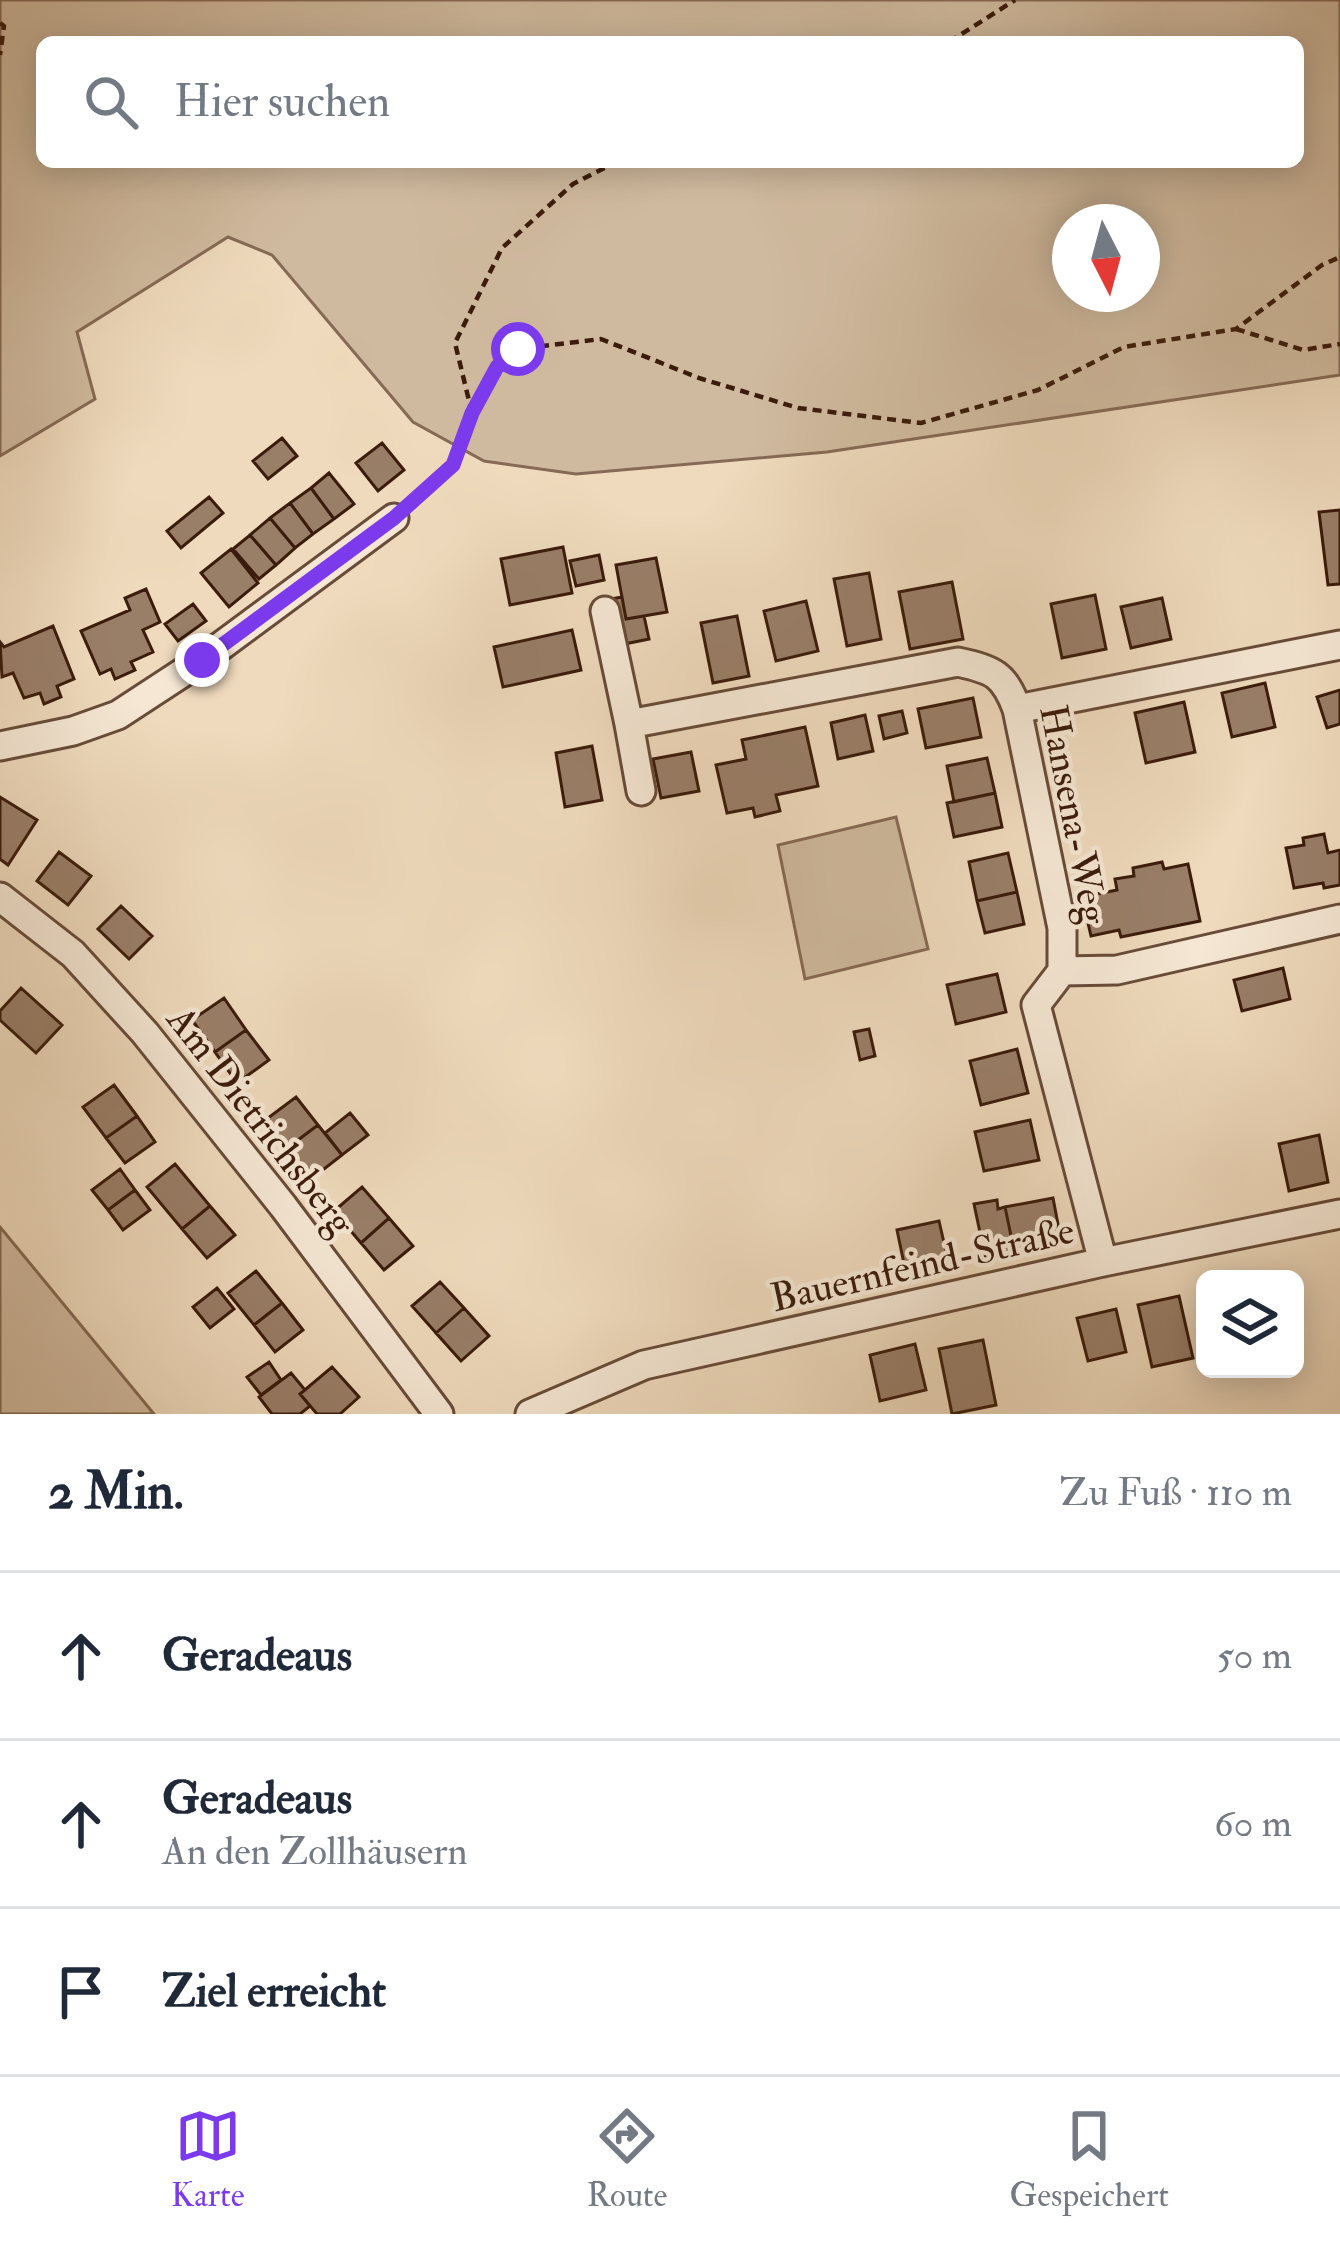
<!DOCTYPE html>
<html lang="de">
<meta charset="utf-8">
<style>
:root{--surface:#fff;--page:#f6f6f7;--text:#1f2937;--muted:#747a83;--line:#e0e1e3;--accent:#7c3aed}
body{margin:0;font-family:"IM FELL Double Pica",serif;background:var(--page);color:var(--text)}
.controls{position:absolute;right:36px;bottom:36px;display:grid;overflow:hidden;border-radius:18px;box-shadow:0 6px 30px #0003}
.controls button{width:108px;height:108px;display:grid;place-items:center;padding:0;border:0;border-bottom:3px solid var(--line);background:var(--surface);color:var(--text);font:60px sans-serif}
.compass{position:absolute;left:1052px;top:204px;width:108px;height:108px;border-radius:50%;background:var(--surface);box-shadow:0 6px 30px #0003;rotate:174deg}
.stop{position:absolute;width:36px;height:36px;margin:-27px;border:9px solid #7c3aed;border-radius:50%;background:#fff}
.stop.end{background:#7c3aed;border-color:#fff;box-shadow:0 3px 12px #0008}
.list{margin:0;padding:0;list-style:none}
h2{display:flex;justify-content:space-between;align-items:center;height:156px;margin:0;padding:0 48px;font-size:51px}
h2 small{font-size:39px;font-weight:400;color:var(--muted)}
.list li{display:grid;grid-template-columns:78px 1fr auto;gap:36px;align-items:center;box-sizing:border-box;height:168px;padding:0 48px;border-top:3px solid var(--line)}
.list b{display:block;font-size:45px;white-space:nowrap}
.list p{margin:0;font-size:39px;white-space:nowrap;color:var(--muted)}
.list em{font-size:39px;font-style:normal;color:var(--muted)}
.icon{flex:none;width:66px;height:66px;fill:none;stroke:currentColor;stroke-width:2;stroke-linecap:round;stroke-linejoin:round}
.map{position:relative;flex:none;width:1340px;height:1414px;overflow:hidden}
.search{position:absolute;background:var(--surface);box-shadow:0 6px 30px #0003;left:36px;right:36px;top:36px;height:132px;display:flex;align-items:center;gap:30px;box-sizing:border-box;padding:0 42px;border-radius:18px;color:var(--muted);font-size:45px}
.sheet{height:660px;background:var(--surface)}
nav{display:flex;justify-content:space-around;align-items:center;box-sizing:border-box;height:168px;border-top:3px solid var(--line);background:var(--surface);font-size:33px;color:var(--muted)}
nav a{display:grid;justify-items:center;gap:6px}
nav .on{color:var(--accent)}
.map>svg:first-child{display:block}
.green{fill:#d0ba9f;stroke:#866a55;stroke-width:3;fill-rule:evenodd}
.building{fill:#997e68;stroke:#3b1b0b;stroke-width:3}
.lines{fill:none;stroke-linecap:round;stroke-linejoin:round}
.minor-casing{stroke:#684b38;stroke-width:33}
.path{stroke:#3b1b0b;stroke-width:4.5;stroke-dasharray:9 6;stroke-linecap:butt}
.minor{stroke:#f5e7d4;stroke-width:27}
.route{stroke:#7c3aed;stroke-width:15}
.labels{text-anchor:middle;stroke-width:9;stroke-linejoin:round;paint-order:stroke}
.street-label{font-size:39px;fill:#3b1b0b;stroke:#f5e7d4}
</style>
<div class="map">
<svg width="1340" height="1414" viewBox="0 0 1340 1414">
<rect width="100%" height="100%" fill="#efdabd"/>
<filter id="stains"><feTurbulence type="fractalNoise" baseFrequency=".00167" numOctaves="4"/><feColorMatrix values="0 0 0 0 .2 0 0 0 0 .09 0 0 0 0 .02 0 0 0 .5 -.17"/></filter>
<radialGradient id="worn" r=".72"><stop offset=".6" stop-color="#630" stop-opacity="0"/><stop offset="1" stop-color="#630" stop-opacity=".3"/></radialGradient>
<path class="green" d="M0,0H1340V375L827,452L576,474L484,461L413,422L272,255L228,237L77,332L95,399L0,456ZM42,42H1298V162H42ZM1070,222H1142V294H1070Z
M896,817L928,949L805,979L778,845Z
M0,1227L154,1414H0Z"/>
<path class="building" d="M282,438L297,456L268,479L253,461Z
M382,443L404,470L378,491L356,463Z
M329,473L354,504L334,519L311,488Z
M311,488L334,519L313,534L290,503Z
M209,497L223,513L181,548L167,531Z
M290,503L313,534L295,548L270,518Z
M1340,510V584L1328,585L1319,512Z
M270,518L295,548L276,565L250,535Z
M250,535L276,565L259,579L233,549Z
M563,547L572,593L510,605L501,559Z
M231,549L258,583L229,607L201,573Z
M599,555L604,580L576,586L570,561Z
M656,558L667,612L626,619L616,565Z
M869,573L881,639L847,646L834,579Z
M952,582L963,639L910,649L899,592Z
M146,589L160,622L143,630L153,652L131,662L135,670L115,679L111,669L100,674L81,631L130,610L125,598Z
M1095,595L1106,649L1062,658L1051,604Z
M622,597L626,619L644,616L649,639L620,645L611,599Z
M1162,598L1171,639L1131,648L1121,607Z
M806,601L818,651L776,661L764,611Z
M193,604L206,621L178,641L165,624Z
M737,616L749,676L713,683L701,623Z
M53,626L74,679L57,686L61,697L44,704L40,693L24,698L13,673L2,677L0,642L4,647Z
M572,630L581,670L503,687L494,647Z
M1265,683L1275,727L1232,737L1222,693Z
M1340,690V724L1327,728L1317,697Z
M973,698L981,737L926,748L918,709Z
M1184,702L1195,752L1146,763L1135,713Z
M902,711L907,733L884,739L879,716Z
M865,715L873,751L838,759L831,723Z
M805,727L818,786L776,795L780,811L755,817L753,808L727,813L716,765L746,759L742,740Z
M592,746L602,800L565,807L556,753Z
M691,752L699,791L661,798L653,759Z
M987,758L995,793L954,802L947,766Z
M995,793L1002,827L954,837L947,803Z
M0,797L37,820L8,865L0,859Z
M1324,834L1328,853L1340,850V885L1324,888L1323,883L1294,888L1286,848L1304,845L1303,838Z
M59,852L91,876L68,905L37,881Z
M1008,853L1017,892L977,901L969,862Z
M1162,862L1164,869L1188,864L1200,921L1121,937L1119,930L1091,936L1082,897L1117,890L1115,879L1134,876L1133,868Z
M1017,892L1024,924L985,933L977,901Z
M121,906L152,936L129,959L98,929Z
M1283,968L1290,999L1242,1011L1234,980Z
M997,974L1006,1012L956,1024L947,985Z
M21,988L62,1025L36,1053L0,1020V1011Z
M224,998L246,1030L215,1052L192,1020Z
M869,1029L875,1056L860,1060L854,1032Z
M246,1030L269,1060L237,1083L215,1052Z
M1017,1049L1028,1093L981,1105L970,1061Z
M114,1085L137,1116L106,1138L83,1107Z
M296,1097L318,1125L286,1149L264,1121Z
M350,1113L368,1135L342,1155L325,1133Z
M137,1116L155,1142L125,1163L106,1138Z
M1030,1120L1039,1160L984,1171L975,1132Z
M318,1125L342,1155L310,1180L286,1149Z
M1319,1135L1328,1182L1289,1191L1279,1144Z
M175,1164L210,1206L182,1229L147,1187Z
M120,1169L135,1190L108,1210L92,1190Z
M362,1187L389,1218L361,1243L334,1211Z
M135,1190L150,1210L123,1230L108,1210Z
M1053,1198L1062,1245L1015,1255L1005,1207Z
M997,1200L998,1209L1005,1207L1015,1255L986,1261L974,1204Z
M210,1206L235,1235L207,1258L182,1229Z
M389,1218L413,1246L384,1270L361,1243Z
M939,1221L950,1269L907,1278L897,1230Z
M256,1271L282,1303L254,1325L228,1293Z
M440,1282L464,1308L436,1333L412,1306Z
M217,1288L234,1309L210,1328L193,1307Z
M1179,1296L1193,1358L1152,1367L1138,1305Z
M282,1303L303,1330L275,1352L254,1325Z
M464,1308L489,1336L461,1361L436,1333Z
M1116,1309L1126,1352L1088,1361L1077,1318Z
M983,1340L996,1405L952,1414L939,1349Z
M915,1344L926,1390L880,1401L870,1355Z
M269,1362L281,1380L261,1395L247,1377Z
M332,1367L359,1397L340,1414H317L300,1394Z
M291,1373L305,1390L300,1394L310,1406L300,1414H272L259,1397Z"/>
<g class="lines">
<defs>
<path id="minor" d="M605,611L629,724L958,662C994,670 1004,674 1017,709L1062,928V971L1036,1005L1103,1262
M1017,709L1340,645
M629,724L641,791
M0,746L73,731L118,715L202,660L394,518
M0,897L73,954L145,1033L283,1206L439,1414
M1062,971L1117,970L1340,919
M530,1414L644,1365L1103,1262L1340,1214"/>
</defs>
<use href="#minor" class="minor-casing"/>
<path class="path" d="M0,23L4,26L0,55
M949,42L1015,0
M1236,329L1303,350L1340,344
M472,413L455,343L502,248L573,184L616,162
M414,500L453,465L472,413L497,367L518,349L601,339L699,378L798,408L921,423L1038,390L1124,347L1236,329L1322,265L1340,257"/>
<use href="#minor" class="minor"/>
</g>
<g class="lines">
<path class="route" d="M202,660L394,518L453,465L472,413L497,367L518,349"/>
</g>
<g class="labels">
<g class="street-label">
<text transform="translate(1075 814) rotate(79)" y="14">Hansena-Weg</text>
<text transform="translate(262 1120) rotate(52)" y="14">Am Dietrichsberg</text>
<text transform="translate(922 1263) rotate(-13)" y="14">Bauernfeind-Straße</text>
</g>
</g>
<rect width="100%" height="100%" filter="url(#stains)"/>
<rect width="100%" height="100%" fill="url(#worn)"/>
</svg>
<div class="controls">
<button><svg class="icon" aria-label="layers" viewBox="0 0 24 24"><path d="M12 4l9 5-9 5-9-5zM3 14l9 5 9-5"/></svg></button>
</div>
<svg class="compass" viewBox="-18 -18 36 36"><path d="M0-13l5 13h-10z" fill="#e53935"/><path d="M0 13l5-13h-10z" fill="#747a83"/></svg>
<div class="stop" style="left:518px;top:349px"></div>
<div class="stop end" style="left:202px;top:660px"></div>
<div class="search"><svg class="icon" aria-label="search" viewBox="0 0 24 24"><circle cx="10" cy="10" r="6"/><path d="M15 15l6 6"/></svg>Hier suchen</div>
</div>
<section class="sheet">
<h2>2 Min.<small>Zu Fuß · 110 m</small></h2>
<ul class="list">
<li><svg class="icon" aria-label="ahead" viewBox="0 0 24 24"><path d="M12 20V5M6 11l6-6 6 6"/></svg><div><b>Geradeaus</b></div><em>50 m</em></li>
<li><svg class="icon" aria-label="ahead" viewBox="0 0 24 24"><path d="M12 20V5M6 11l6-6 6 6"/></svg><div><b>Geradeaus</b><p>An den Zollhäusern</p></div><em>60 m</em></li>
<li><svg class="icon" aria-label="arrive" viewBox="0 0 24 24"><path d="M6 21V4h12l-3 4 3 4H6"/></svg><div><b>Ziel erreicht</b></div></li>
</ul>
</section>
<nav>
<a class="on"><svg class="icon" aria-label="map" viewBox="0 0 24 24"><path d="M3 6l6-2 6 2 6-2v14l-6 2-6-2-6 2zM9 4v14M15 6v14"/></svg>Karte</a>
<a><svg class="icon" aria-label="directions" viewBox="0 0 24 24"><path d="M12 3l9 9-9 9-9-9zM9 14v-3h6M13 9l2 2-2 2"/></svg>Route</a>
<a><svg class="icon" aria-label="saved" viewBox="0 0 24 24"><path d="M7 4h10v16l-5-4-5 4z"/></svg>Gespeichert</a>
</nav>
